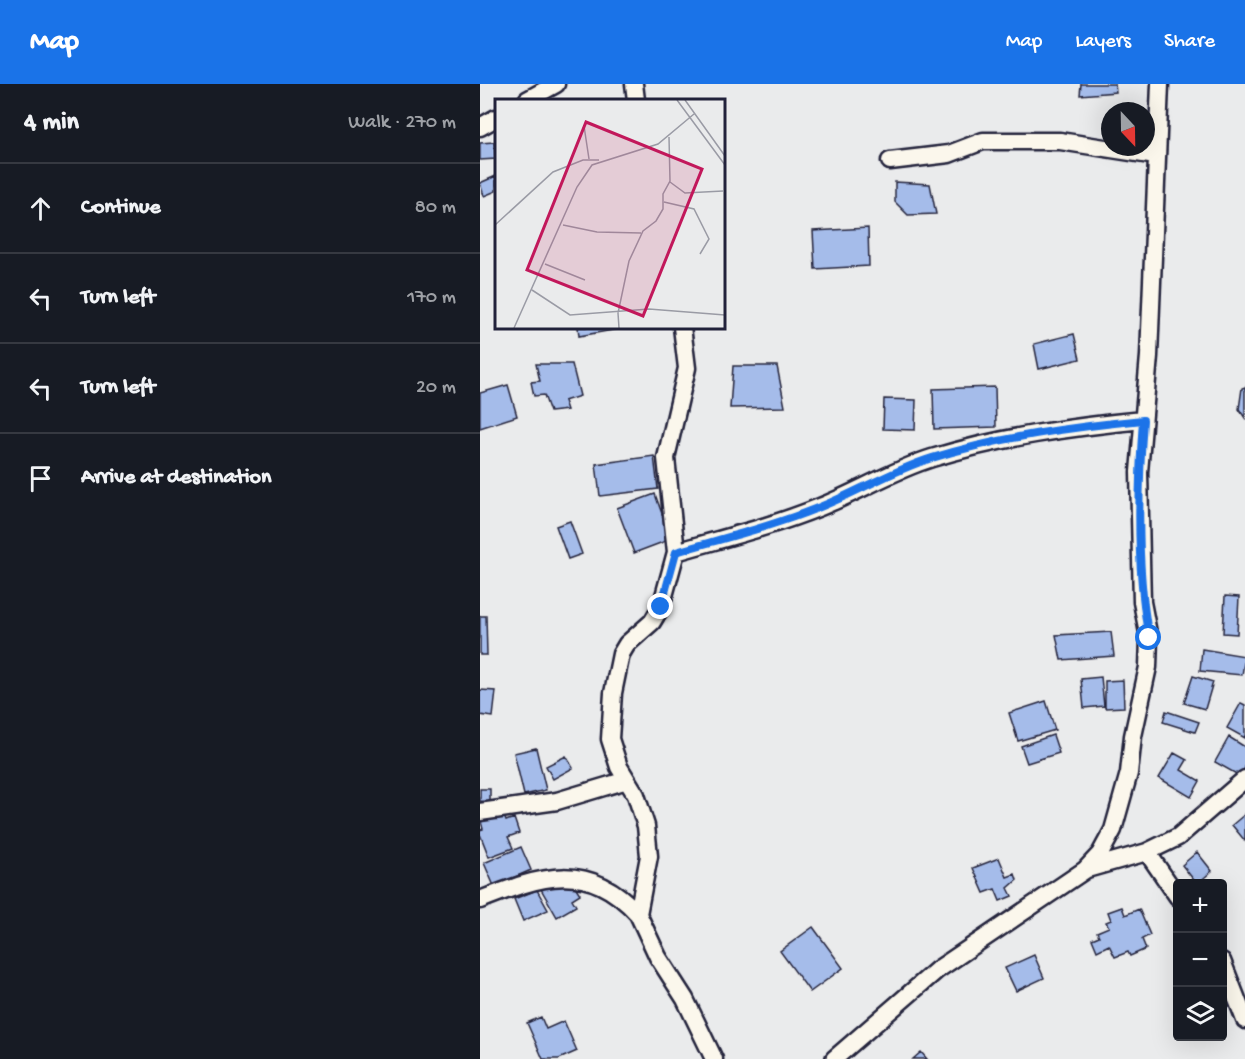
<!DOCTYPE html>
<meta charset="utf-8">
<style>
:root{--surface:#171b24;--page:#242831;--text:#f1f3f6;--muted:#9ea1a6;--line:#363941;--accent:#1a73e8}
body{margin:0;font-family:"Gochi Hand",sans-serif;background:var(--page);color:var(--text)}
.controls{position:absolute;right:18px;bottom:18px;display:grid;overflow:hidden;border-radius:6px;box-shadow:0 6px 24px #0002}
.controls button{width:54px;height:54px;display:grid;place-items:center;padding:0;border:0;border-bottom:2px solid var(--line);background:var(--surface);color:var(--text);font:30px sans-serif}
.compass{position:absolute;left:621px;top:18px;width:54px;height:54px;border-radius:50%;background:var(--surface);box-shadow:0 6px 24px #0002;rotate:158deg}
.stop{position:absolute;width:18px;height:18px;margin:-14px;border:4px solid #1a73e8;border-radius:50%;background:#fff}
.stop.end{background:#1a73e8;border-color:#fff;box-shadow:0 2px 6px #0008}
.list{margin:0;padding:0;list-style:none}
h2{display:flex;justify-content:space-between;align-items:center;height:78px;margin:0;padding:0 24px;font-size:26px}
h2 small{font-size:20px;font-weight:400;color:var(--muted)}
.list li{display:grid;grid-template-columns:39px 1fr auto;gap:18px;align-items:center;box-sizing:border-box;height:90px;padding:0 24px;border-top:2px solid var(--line)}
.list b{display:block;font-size:22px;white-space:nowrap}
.list em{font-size:20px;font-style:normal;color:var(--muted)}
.icon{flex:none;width:33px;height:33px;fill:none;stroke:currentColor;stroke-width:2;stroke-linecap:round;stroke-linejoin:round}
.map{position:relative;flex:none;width:765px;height:975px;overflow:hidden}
header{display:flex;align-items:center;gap:36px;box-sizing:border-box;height:84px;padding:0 30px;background:var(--accent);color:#fff}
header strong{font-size:28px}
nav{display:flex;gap:33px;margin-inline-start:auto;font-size:21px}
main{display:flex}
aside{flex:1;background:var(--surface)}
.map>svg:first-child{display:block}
.building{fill:#a5bcea;stroke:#22223b;stroke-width:1.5}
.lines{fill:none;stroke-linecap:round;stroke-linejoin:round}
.minor-casing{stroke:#22223b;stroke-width:21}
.minor{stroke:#fbf7ec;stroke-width:16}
.route{stroke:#1a73e8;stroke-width:8}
.inset-road{fill:none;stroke:#9a9ba5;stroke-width:1.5}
.view{fill:#c2185b;fill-opacity:0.15;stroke:#c2185b;stroke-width:3}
.inset-edge{fill:none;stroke:#22223b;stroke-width:3}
</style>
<header>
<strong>Map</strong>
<nav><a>Map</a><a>Layers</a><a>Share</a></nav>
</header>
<main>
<aside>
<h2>4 min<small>Walk · 270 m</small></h2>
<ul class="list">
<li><svg class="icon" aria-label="ahead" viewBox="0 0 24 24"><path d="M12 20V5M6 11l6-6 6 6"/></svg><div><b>Continue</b></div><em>80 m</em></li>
<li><svg class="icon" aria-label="left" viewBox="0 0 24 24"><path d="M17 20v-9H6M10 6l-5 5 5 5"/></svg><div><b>Turn left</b></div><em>170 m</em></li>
<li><svg class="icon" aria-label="left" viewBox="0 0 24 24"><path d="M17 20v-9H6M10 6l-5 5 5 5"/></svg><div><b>Turn left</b></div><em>20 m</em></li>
<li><svg class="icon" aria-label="arrive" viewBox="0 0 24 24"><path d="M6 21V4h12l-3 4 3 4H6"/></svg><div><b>Arrive at destination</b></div></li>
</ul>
</aside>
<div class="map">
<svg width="765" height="975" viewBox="0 0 765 975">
<rect width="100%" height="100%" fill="#eaebec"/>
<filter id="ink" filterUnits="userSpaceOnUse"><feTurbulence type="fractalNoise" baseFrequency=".0167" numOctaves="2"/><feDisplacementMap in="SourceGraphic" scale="12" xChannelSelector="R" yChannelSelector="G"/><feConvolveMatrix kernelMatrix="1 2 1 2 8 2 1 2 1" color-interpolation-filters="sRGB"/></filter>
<g filter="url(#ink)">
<path class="building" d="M601,0H635L636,8L600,11Z
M14,58L16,75L0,76V59Z
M16,92V107L4,112L0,99Z
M415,98L450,100L456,130L428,131L415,118Z
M388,144L389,182L335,185L333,147Z
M98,243H138V245L99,252Z
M594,250L600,275L559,285L554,260Z
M56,280H92L100,312L84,317L87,326L70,328L64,311L54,312L51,298L60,297Z
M253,282H297L305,323L250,324Z
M28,301L37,332L0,344V309Z
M515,303L516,343L454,345L453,305Z
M765,303V334L759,325L762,304Z
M404,315L436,316L435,346L403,345Z
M174,372L178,405L120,412L116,380Z
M175,410L191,455L154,469L137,424Z
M90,437L102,470L88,475L76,442Z
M745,512L759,513L757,550L743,549Z
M0,532H6L7,571H0Z
M631,548L634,572L581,576L576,551Z
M722,565L765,572L762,591L720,587Z
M713,592L733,598L725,625L704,619Z
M621,593L624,622L604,624L601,595Z
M643,596L644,623L625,624V597Z
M0,606L16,607L13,633L0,631Z
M566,617L575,646L538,657L529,629Z
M761,619L765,621V654L747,644Z
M686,627L719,638L715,648L683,638Z
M573,651L579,669L547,679L541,662Z
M749,653L765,663V684L760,692L735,678Z
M56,664L66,706L44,711L34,669Z
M694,669L707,676L701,686L720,697L711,713L679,694Z
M86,672L93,684L73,695L66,682Z
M0,705H10V718L0,717Z
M23,729L26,737L34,734L39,749L28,753L33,764L9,773L0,750V746L3,745L1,738L6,736L4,732Z
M765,730V757L752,741Z
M41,763L51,786L14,802L4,779Z
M717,768L732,787L717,800L702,781Z
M519,774L527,793L535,790L537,796L528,804L532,812L520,817L515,805L504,809L493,784Z
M80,794L91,796L100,810L92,815L96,822L77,833L61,805Z
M57,806L68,826L43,837L34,815Z
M642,823L645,831L659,825L670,851L662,855L666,865L650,872L648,868L635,873L629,861L617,867L612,855L619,852L617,848L629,843L626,838L631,836L628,828Z
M333,843L363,884L330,908L300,867Z
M554,871L564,894L536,907L525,884Z
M61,933L66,945L84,937L97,967L79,975H63L47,939Z
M441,968L447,975H433Z"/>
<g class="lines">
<defs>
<path id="minor" d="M154,0L156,16
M47,16L76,0
M0,43L16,34
M410,77L469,70L503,57H580L676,72
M202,243L207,284L186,374L196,468L181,523L172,538L147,560L141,570L133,609L130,655L139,683L156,711L166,742L169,772L158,830L178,873L205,915L234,975
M196,468C244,454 293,442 340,423C378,408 413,386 452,374C521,353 591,343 663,336
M0,728L77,717L147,696
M667,768L698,813
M607,785L667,768L698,753L765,695
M0,816C61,792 108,775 158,830
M742,877L765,936
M354,975L457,886L605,786L620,770L633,746L649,689L653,652L668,583L669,554L662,518L659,388L669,272L680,0"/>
</defs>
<use href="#minor" class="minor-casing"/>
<use href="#minor" class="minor"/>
</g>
</g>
<g class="lines" filter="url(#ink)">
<path class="route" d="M181,523L196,468C244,454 293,442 340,423C378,408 413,386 452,374C521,353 591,343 663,336C658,406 656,486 669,554"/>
</g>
<g transform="translate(15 15)">
<rect width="230" height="230" fill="#eaebec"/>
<path class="inset-road" d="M182,1L230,66M190,1L230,57M89,27L94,60M175,83L190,94L228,92M169,103L199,110L214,140L205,155M0,126L58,73L88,61H104M68,126L102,133L146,134M50,165L90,181M37,191L75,216L154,210L230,216M19,229L82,88L97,66L163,45L199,15M124,229L123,214L134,162L148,132L161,122L168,110V95L175,82L174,38"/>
<path class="view" d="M91,23L207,70L148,217L32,171Z"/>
<rect width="230" height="230" class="inset-edge"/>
</g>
</svg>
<div class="controls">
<button>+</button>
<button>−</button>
<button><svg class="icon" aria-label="layers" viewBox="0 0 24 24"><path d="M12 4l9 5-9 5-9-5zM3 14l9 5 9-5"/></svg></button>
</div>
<svg class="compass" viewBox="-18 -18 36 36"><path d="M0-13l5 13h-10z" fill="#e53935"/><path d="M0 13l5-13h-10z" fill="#9ea1a6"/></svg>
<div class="stop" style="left:669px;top:554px"></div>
<div class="stop end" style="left:181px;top:523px"></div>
</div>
</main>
